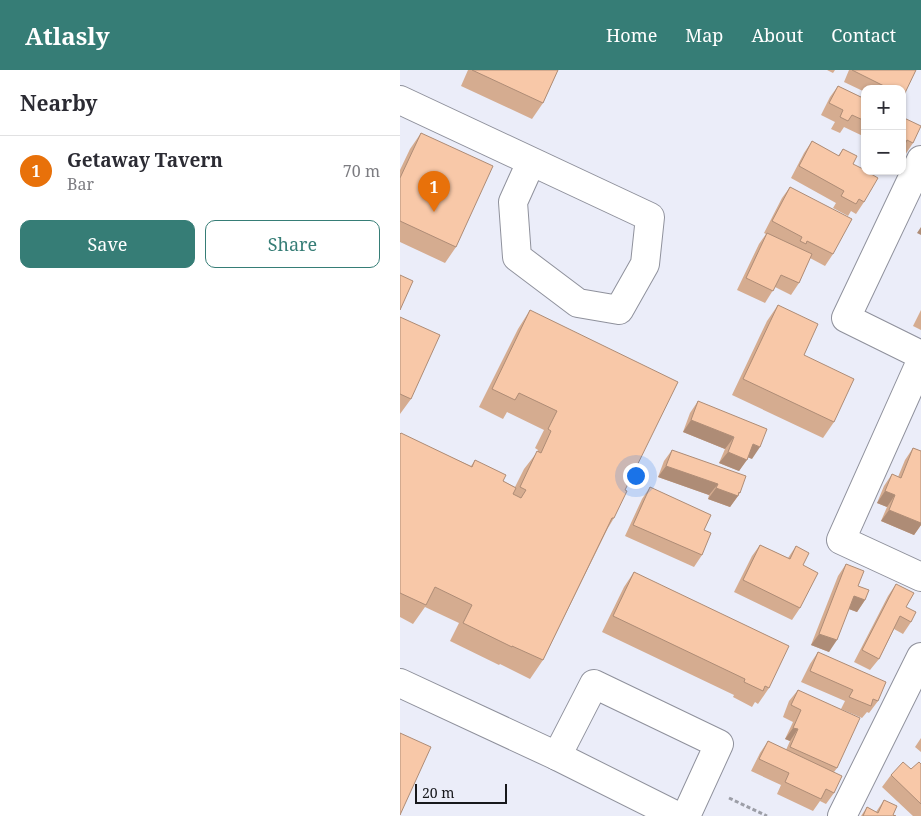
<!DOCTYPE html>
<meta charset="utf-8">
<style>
:root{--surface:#fff;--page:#f2f2f3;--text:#2b2b33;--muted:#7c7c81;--line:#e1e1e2;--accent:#367d76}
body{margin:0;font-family:"Noto Serif",serif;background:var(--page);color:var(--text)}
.controls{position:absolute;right:15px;top:15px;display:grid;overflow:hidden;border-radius:10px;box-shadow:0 1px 4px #0004}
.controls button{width:45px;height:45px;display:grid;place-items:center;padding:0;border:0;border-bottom:1px solid var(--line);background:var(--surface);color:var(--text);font:25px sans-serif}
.scale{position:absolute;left:15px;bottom:12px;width:92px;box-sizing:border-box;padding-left:5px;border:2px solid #17181c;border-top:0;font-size:14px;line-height:18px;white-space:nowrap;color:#17181c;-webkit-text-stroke:4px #ebedf9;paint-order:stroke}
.you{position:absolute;left:235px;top:405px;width:18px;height:18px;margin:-12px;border:4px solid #fff;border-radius:50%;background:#1a73e8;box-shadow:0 0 0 8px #1a73e833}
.badge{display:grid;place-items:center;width:32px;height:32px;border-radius:50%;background:var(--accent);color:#fff;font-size:16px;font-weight:700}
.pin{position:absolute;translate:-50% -41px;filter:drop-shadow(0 1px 2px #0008)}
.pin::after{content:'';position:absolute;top:26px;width:18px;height:15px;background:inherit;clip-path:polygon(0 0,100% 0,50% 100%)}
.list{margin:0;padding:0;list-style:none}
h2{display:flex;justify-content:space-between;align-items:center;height:65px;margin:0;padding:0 20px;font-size:21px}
h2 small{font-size:16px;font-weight:400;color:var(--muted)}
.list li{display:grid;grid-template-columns:32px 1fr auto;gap:15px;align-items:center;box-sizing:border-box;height:70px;padding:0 20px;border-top:1px solid var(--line)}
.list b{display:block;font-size:19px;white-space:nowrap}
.list p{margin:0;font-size:16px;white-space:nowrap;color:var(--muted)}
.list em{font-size:16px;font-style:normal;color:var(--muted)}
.actions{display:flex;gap:10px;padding:15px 20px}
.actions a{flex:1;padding:11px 0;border:1px solid var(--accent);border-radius:10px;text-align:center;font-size:18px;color:var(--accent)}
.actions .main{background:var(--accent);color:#fff}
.map{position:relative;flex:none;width:521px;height:746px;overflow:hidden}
header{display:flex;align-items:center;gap:30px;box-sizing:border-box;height:70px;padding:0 25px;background:var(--accent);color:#fff}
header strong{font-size:24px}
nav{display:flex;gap:28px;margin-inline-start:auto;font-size:18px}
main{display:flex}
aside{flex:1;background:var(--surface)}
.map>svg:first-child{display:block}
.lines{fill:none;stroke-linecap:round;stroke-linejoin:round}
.minor-casing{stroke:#8f919c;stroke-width:30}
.major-casing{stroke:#8f919c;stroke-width:30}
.path{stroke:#9c9ea7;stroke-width:3;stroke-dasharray:4 2.5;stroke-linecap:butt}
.minor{stroke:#fff;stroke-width:28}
.major{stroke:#fff;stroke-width:28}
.wall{fill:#d5ac90}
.shaded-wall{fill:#ae8c76}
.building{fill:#f8c8a8;stroke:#ae8c76}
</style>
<header>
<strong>Atlasly</strong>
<nav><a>Home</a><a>Map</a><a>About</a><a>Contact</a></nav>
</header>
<main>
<aside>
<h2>Nearby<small></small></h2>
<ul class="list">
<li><span class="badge" style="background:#e8710a">1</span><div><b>Getaway Tavern</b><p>Bar</p></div><em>70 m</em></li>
</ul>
<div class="actions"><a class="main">Save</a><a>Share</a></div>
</aside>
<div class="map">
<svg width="521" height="746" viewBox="0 0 521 746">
<rect width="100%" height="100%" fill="#ebedf9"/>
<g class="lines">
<defs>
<path id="minor" d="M0,30L250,147L245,194L219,240L178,233L117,187L113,132L131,92
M521,90L446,248L521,285
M521,291L441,470L521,507
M157,686L194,614L319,674L286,746
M442,746L521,587"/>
<path id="major" d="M0,613L157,686L277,746"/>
</defs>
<use href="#minor" class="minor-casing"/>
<use href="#major" class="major-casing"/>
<path class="path" d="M329,728L367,746"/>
<use href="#minor" class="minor"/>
<use href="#major" class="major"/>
</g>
<path class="wall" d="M68,0H158L143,33L132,49L61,16Z
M427,0H435L433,3Z
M449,0H516L502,27V19H465V22L444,12Z
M438,16L465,29V67L444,57L440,63L431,59L435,52L421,45L430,27Z
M502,47L513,73L505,85L502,84Z
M21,63L56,177L45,193L0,172V100L10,79Z
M412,71L438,86L443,79L453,94L464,132L456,144L451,141L448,146L433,138L436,133L391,108L404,83Z
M390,117L433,184L425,196L410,188L399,213L391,225L375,217L365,233L337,220L359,174L366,164L364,163L382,128Z
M378,235L404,285L434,352L423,368L332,325L367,251Z
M130,240L225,420L214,448L208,458L143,590L130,609L100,594L99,595L50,571L59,553L25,537L13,554L0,547V364L71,396L75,390L103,411L115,417L124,399L138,381V380L135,378L144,360L107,342L103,349L79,337L118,259Z
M521,240V260L513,256Z
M0,247L11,329L0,344Z
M298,331L352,389L348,387L339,401L319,393L325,379L283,362L290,343Z
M513,378L521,381V455L514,465L481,451L487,437L477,433L484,416L492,404L498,407L505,390Z
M272,380L340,423L330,437L308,429L309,425L258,407L264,391Z
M250,417L304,460L302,485L294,497L225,466L242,429Z
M360,475L388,488L396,476L403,495L400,538L392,550L334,522L352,486Z
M446,494L465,530L457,542L449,539L429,582L411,575L438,506Z
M234,502L369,618L358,634L355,632L352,637L333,627L334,625L202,562L224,517Z
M496,514L506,537L511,552L503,564L494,559L479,589L470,600L454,592L488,526Z
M418,582L478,631L469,643L467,642L462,648L441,639L445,631L401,612L410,594Z
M398,620L437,698L434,702V723L426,734L420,731L413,741L377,724L381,715L351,701L360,683L368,671L386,680L390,671L385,669L393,652L383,647L389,631Z
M521,668V682L515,677Z
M521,694V746H513L482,717L491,705L511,699Z
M484,730L493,745L496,746H461L467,737L476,742Z"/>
<path class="shaded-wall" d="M521,157V165L517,163Z
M291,350L334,367L325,379L283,362Z
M353,374L360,377L352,389L345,386Z
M328,382L347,390L339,401L319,393Z
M266,396L318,414L309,425L258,407Z
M316,418L338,426L330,437L308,429Z
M485,421L495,425L487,437L477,433Z
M489,440L521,453V455L514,465L481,451Z
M454,526L465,530L457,542L446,538Z
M419,564L437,570L429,582L411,575Z
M393,658L398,659L390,671L385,669Z"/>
<path class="building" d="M72,0H158L143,33Z
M452,0H516L504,25H502V19H490Z
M438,16L465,29V51L452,45L448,51L440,47L443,40L429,33Z
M502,47L521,56L513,73L507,70L502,80Z
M21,63L93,96L56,177L0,151V108Z
M412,71L439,86L443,79L457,86L453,94L465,100V101H466L478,108L464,132L459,129L456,134L441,126L444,121L399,96Z
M390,117L452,149L433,184L407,171L406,174L400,171L402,167L372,151Z
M367,163L412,184L399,213L381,205L373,221L346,208Z
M0,205L13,211L0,240Z
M378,235L418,254L404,285L454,309L434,352L343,309Z
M130,240L278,312L225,420L227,421L214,448H212L143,590L112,576V577L63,553L72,535L35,517L26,535L0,523V364L1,363L72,397L75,390L106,405L103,411L116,418L113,424L121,428L126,420L120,417L137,381L141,383L151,361L148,359L157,341L119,323L115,330L92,319Z
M0,247L40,265L11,329L0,324Z
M298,331L367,359L360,377L353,374L347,390L328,382L334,367L291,350Z
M513,378L521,381V453L489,440L495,425L485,421L492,404L501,408Z
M272,380L346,406L340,423L339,422L338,426L316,418L318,414L266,396Z
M250,417L311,445L304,460L311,463L302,485L233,455Z
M360,475L390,489L396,476L409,483L403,495L418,503L400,538L343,510Z
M446,494L464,501L458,516L469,520L465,530L454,526L437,570L419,564Z
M234,502L389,576L369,618L365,616L363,621L344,612L345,609L213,546Z
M496,514L514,523L506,537L516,542L511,552L500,546L479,589L462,580Z
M418,582L486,612L478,631L473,629L471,636L449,627L453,620L410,601Z
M398,620L460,648L437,698L390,677L398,659L393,658L401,640L391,635Z
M0,663L31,677L0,745Z
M368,671L442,706L434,723L426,719L421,729L385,712L389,703L359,689Z
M503,692L511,699L519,692L521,694V734L491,705Z
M484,730L497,736L493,745L496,746H463L467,737L478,743Z"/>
</svg>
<div class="controls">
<button>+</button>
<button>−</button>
</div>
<div class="scale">20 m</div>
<div class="you"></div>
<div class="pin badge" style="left:34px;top:142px;background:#e8710a">1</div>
</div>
</main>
